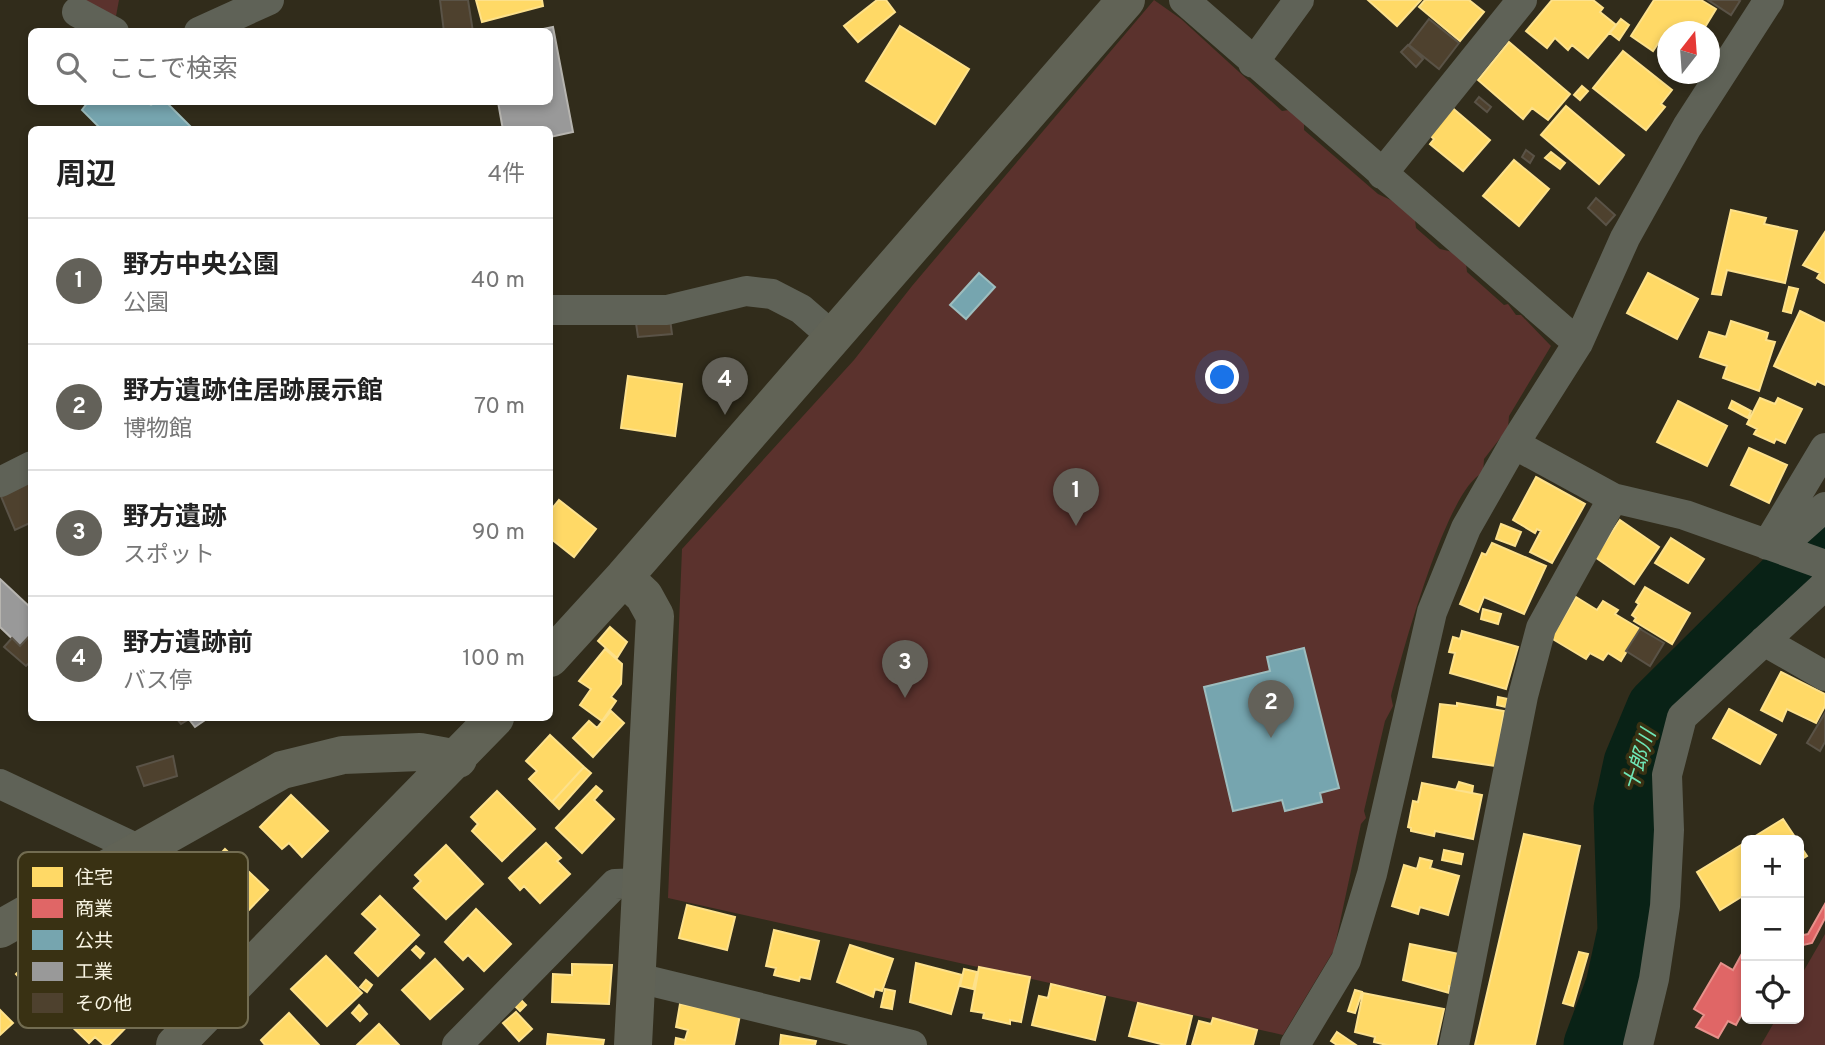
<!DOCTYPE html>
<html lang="ja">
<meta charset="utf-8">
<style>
:root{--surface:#fff;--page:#f2f2f2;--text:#222;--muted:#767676;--line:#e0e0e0;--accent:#636159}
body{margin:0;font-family:Overpass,"Noto Sans JP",sans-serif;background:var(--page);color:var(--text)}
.controls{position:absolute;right:21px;bottom:21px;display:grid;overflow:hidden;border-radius:10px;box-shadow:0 4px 10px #0003}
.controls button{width:63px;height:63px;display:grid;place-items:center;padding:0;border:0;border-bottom:2px solid var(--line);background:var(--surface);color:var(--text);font:35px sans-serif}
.compass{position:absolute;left:1657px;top:21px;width:63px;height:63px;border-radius:50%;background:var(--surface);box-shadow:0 4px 10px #0003;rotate:17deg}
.you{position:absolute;left:1223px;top:378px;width:24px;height:24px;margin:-18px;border:5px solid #fff;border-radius:50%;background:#1a73e8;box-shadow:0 0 0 10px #1a73e833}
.badge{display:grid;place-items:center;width:46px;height:46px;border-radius:50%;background:var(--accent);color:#fff;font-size:23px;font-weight:700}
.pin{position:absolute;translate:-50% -58px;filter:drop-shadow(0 2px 4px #0008)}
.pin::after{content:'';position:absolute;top:37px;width:24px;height:21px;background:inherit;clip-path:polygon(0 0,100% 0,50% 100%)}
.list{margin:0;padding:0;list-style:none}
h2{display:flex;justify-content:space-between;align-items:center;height:91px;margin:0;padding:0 28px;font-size:30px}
h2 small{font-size:23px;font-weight:400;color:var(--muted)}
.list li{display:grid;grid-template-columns:46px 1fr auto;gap:21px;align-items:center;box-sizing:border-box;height:126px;padding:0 28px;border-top:2px solid var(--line)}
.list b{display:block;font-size:26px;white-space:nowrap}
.list p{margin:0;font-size:23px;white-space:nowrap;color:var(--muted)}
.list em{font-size:23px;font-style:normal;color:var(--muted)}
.icon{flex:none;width:38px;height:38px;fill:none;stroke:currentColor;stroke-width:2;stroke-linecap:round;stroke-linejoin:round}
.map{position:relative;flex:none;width:1825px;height:1045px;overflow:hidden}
.search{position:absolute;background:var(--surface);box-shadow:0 4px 10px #0003;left:28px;top:28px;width:525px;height:77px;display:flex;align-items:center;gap:18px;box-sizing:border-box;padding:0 24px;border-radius:10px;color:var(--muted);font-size:26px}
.panel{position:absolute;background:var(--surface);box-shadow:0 4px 10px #0003;left:28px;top:126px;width:525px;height:595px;border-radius:10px}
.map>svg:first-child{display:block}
.green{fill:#5b322d}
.homes{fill:#ffd966;stroke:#fde18b;stroke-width:2}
.shops{fill:#e06666;stroke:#e7918b;stroke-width:2}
.public{fill:#76a5af;stroke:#9dbdbe;stroke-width:2}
.industry{fill:#999;stroke:#b6b4af;stroke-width:2}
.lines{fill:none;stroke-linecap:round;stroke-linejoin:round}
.river{stroke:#092216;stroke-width:61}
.building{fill:#4e412e;stroke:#5a5347;stroke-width:2}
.street{stroke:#5f6257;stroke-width:30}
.secondary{stroke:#616356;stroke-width:38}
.labels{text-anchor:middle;stroke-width:7;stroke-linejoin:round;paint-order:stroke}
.water-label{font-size:21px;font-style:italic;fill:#6ee6b6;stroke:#393113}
.key{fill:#393113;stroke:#726c51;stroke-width:2}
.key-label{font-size:19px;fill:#f8f4e2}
</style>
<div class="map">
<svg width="1825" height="1045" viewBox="0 0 1825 1045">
<rect width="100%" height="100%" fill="#312c1b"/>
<path class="green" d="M73,0H119L116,16Z
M1154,0L1181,19L1282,111L1289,110L1304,122V130L1378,194L1395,202L1415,220L1416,228L1440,249L1453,252L1466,264L1467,272L1504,305L1508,304L1516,315H1521L1551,346L1509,416L1508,428L1484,459L1483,473C1447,487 1402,655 1391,696L1393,706L1385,721L1364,811L1366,818L1361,824L1334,950L1283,1035L668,898L682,549L854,360L912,286Z
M1825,934V1045H1761L1776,1019H1799V979Z"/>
<path class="homes" d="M476,0H542L543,6L482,22Z
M877,0H886L895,12L858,42L844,26Z
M1368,0H1421L1397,26Z
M1425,0H1469L1484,12L1460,41L1419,7Z
M1552,0H1593L1603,8L1600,12L1616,25L1588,58L1572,45L1568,50L1555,38L1547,48L1526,31Z
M1654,0H1701L1716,9L1702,32H1668V43L1661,39L1653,51L1631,36Z
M1621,19L1629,25L1619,40L1610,33Z
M900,26L969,69L935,124L866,81Z
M1509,42L1570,94L1548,120L1532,108L1523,119L1478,80Z
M1623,51L1672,90L1661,104L1665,107L1646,130L1593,88Z
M1582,86L1588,91L1580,100L1574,95Z
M1449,105L1490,140L1463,171L1430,144L1434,139L1426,132Z
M1566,106L1624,155L1599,184L1541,135Z
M1551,152L1565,163L1560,169L1545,158Z
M1514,160L1549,189L1519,226L1483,196Z
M1731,210L1766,218L1764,224L1797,231L1785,283L1727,270L1721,295L1712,294Z
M1825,232V283L1817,278L1820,273L1803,265Z
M1648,273L1698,299L1677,339L1627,313Z
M1789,287L1798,289L1791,313L1783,311Z
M1800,311L1825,323V385L1817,381L1815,385L1774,366Z
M1731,321L1768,333L1766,340L1775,342L1759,391L1723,378L1727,366L1700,357L1709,332L1726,337Z
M628,376L682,384L675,436L621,428Z
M1760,398L1775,404L1778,398L1802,409L1785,443L1776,439L1774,443L1754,434L1757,429L1747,424Z
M1678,401L1727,426L1707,466L1657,442Z
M1732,401L1751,411L1748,418L1729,408Z
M1749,448L1787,465L1769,503L1731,485Z
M1536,477L1585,504L1552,563L1530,552L1541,531L1537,529L1535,533L1513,520Z
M559,500L596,529L574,557L550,538V511Z
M1620,520L1659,547L1634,584L1595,557Z
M1501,524L1521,532L1515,546L1496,539Z
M1671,538L1704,559L1688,583L1655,563Z
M1492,543L1546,566L1524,614L1484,597L1478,612L1460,604L1482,553L1486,555Z
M1645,587L1690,613L1672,644L1634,621L1636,618L1632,615L1639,604L1636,602Z
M1576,597L1597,610L1603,601L1618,610L1615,614L1640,629L1621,661L1608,653L1603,660L1590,653L1586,659L1551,638Z
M1483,609L1501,614L1498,624L1481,619Z
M610,627L627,642L617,658L598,641Z
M1462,631L1518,647L1506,689L1450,673L1455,653L1449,652L1453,637L1460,639Z
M605,649L622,664L621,684L611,697L616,701L602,721L580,705L591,689L579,681Z
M1781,672L1825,694V706L1816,723L1787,709L1782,721L1761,710Z
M1498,697L1508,699L1506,707L1497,705Z
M1457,703L1504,711L1496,766L1433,757L1440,704L1457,706Z
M1729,709L1776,735L1760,764L1713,738Z
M611,711L624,723L593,757L573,738L589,721L597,728Z
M550,735L584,767L552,802L529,779L537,771L526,761Z
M584,767L591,773L559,809L552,802Z
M1459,782L1473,786L1472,793L1456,790Z
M1422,783L1482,795L1473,839L1435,831L1434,836L1411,831V828L1408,827L1413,801L1418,802Z
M596,786L602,791L594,800L614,819L582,853L556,828Z
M497,791L535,829L502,861L472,831L478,824L471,817Z
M291,795L328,831L302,857L289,843L282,849L260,827Z
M1783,819L1797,840H1749Z
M1524,834L1580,846L1535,1045H1475Z
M1746,842V894L1720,910L1697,872Z
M546,843L561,858L557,861L570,874L540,903L524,886L520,890L509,878Z
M1799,844L1807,856L1799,861Z
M446,845L483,884L446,919L414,888L421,881L415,875Z
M225,849L268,890L245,914L237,906L217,927L183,894Z
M1444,850L1463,854L1461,864L1442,860Z
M1420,858L1432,861L1430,868L1459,876L1448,915L1420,907L1418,914L1392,906L1404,865L1417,869Z
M380,896L419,935L378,976L355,953L378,929L362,914Z
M687,905L735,917L727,950L679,938Z
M476,909L511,944L484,971L468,955L463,960L445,942Z
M774,930L819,941L810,979L800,977L799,981L774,975L776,968L766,966Z
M48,944L72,970L40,1000L16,974Z
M1410,944L1459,954L1453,987L1449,986V993L1403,980Z
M850,945L893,959L882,991L875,989L873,997L837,982Z
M416,946L424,953L420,958L412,950Z
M1579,952L1588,954L1573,1006L1563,1003Z
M326,956L362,993L327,1026L291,989Z
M435,959L463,989L430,1019L402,990Z
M916,963L962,975L951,1014L910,1002Z
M572,964L612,965L609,1004L552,1002L553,974L572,975Z
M979,967L1030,977L1021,1022L1010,1020V1024L983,1018L984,1013L971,1011Z
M964,969L977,972L973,989L960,986Z
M108,975L144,1009L109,1045H104L95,1037L89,1043L65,1020Z
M366,980L372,985L367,992L360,987Z
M1051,984L1105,997L1095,1040L1032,1025L1039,996L1048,998Z
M885,989L895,991L892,1009L881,1007Z
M1355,990L1362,992L1355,1013L1348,1011Z
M1363,993L1444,1009L1436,1045H1387L1374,1042L1375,1037L1355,1032Z
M520,999L526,1005L520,1011L514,1005Z
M1138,1003L1192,1016L1185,1045H1165L1129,1036Z
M680,1004L740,1015L734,1045H675L676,1038L685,1040L688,1030L676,1027Z
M359,1005L367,1014L360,1021L352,1013Z
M0,1010L13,1023L0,1035Z
M516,1012L532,1029L519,1041L503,1023Z
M289,1013L319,1045H265L261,1040Z
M1213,1018L1257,1030L1253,1045H1192L1199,1021L1211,1024Z
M379,1024L399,1045H357Z
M1337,1032L1356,1045H1337L1331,1041Z
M548,1034L604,1040L603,1045H547Z
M781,1035L816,1041L815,1045H780Z"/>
<path class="shops" d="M1825,904V918L1812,943L1799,946V936L1808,934Z
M1745,948L1746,1014L1743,1012L1736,1025L1728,1021L1718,1038L1696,1027L1704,1015L1694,1009L1721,963L1733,970Z"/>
<path class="public" d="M88,102H147L151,105L155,102H166L194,130H102L82,110Z
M979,273L995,287L966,319L950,305Z
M1304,648L1339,788L1320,793L1322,802L1285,811L1282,800L1233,811L1204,687L1270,671L1267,657Z"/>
<path class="industry" d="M553,27L573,132L550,137V130H503L498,102H550V32H529Z
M0,579L32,609V633L20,646L0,627Z
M188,718H208L195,727Z"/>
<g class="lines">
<path class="river" d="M1594,1045L1616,986L1628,931L1624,809L1634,763L1657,708L1825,541"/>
</g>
<path class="building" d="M440,0H468L473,32H444Z
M1708,0H1738L1740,1L1731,15Z
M1429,19L1459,43L1439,69L1409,45Z
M1408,45L1423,59L1416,67L1401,52Z
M1479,97L1491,107L1487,112L1475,102Z
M1526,150L1534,156L1530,163L1522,157Z
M1596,198L1615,215L1606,225L1588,208Z
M670,319L672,334L638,337L636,323Z
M32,479V522L15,530L0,494Z
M1640,629L1664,643L1650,666L1626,651Z
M32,633V660L26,666L4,647L12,638L20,646Z
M1825,713V742L1820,751L1807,743Z
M176,718H188L189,719L181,724Z
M173,756L177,776L144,786L137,767Z"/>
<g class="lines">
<path class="street" d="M1184,0L1578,343
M77,12L114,32
M199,32L269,0
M1253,63L1299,0
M1382,174L1522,0
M550,310H667L746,291L772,294L801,309L832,336
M1514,444L1613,498L1685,515L1825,565
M0,482L32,466
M1767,545L1825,448
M1779,548L1825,507
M1764,641L1825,676
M0,784L140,850
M638,978L912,1045
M457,1045L615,884L641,883
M1295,1045L1346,960L1372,874L1432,612L1466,528L1514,444L1578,343L1625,238L1687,127L1769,0
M1454,1045L1523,696L1541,628L1613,498
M1638,1045L1654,979L1665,906L1669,830L1667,775L1682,717L1825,585"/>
<path class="secondary" d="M624,577L644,596L655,616L633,1045
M550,658L624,577L1126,0
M0,929L282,770L343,755L420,752L458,759
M175,1045L495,718"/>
</g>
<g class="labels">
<g class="water-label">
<text transform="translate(1639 760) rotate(-72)" y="7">十郎川</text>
</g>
</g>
<rect x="18" y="852" width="230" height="176" rx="10" class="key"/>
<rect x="32" y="867" width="31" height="20" fill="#ffd966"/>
<rect x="32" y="899" width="31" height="19" fill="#e06666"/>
<rect x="32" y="930" width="31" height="20" fill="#76a5af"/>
<rect x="32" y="962" width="31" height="19" fill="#999"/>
<rect x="32" y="993" width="31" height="20" fill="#4e412e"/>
<g class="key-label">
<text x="75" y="884">住宅</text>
<text x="75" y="915">商業</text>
<text x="75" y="947">公共</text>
<text x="75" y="978">工業</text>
<text x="75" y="1010">その他</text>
</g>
</svg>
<div class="controls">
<button>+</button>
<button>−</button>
<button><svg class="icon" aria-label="locate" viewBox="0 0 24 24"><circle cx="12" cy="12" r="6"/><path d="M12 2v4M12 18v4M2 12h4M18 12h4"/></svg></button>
</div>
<svg class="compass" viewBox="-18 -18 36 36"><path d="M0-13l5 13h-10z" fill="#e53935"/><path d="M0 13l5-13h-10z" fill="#767676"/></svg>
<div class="you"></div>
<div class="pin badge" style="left:1076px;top:526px">1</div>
<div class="pin badge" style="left:1271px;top:738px">2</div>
<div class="pin badge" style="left:905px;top:698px">3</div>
<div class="pin badge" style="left:725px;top:415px">4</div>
<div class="search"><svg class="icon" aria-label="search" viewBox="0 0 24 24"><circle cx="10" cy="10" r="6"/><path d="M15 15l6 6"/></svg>ここで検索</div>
<section class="panel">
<h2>周辺<small>4件</small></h2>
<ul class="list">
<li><span class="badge">1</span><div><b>野方中央公園</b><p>公園</p></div><em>40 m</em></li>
<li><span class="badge">2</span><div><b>野方遺跡住居跡展示館</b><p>博物館</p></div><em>70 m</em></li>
<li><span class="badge">3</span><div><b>野方遺跡</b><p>スポット</p></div><em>90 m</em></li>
<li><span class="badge">4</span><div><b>野方遺跡前</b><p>バス停</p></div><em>100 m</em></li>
</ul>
</section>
</div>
